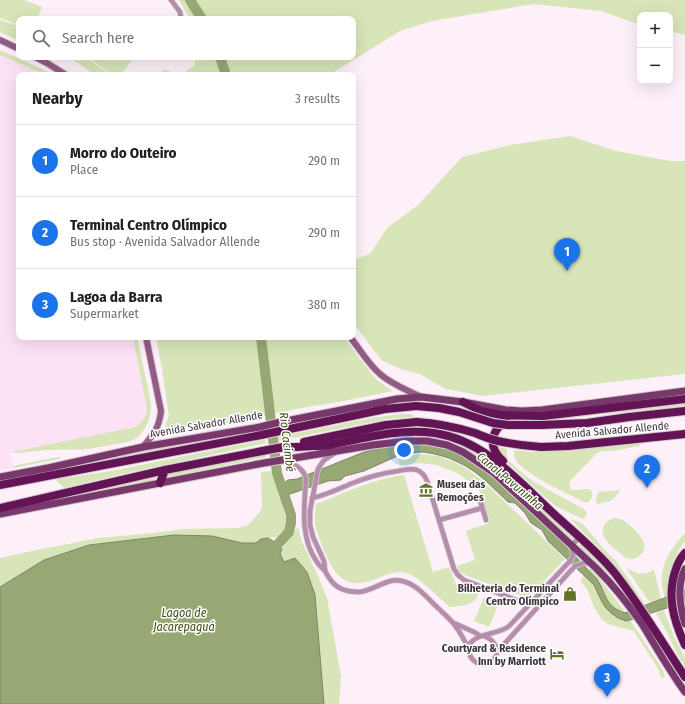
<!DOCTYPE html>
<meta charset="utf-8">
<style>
:root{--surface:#fff;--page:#f2f2f2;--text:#202124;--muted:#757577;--line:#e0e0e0;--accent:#1a73e8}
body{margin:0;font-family:"Fira Sans Condensed",sans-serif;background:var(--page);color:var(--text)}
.controls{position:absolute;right:12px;top:12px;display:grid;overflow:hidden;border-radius:8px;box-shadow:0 4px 16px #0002}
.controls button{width:36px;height:36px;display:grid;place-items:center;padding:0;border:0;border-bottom:1px solid var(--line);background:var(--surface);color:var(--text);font:20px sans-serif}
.you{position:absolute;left:404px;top:450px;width:14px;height:14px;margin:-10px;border:3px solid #fff;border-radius:50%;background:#1a73e8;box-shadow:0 0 0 6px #1a73e833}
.badge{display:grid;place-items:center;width:26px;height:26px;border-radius:50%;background:var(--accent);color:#fff;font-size:13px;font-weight:700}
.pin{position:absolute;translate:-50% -33px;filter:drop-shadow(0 1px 2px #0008)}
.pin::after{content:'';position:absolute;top:21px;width:14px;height:12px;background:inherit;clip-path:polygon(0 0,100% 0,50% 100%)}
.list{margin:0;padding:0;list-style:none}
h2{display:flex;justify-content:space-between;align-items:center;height:52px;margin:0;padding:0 16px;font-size:17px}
h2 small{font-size:13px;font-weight:400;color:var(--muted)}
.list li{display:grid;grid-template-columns:26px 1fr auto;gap:12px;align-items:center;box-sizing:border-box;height:72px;padding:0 16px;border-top:1px solid var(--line)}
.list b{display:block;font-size:15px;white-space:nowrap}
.list p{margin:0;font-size:13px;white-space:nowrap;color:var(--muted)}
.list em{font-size:13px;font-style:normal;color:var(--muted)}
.icon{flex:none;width:22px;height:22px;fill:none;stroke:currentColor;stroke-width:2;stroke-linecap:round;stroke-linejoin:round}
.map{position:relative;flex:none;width:685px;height:704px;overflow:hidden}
.search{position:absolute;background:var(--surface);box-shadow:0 4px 16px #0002;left:16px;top:16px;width:340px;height:44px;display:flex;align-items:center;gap:10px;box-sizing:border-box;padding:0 14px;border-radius:8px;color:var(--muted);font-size:15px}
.panel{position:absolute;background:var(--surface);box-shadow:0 4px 16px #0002;left:16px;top:72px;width:340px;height:268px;border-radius:8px}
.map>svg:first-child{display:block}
.built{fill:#fde1f5}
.green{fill:#d7e5b9}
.water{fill:#98a875;stroke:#7d8664}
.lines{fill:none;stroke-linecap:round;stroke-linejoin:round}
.river{stroke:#98a875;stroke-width:10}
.street-casing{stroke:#d7cbd3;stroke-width:6}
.secondary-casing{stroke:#d7cbd3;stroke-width:8}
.primary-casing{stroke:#d7cbd3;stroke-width:9}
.highway-casing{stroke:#d7cbd3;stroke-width:10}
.street{stroke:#b48eaa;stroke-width:4.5}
.secondary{stroke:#935c85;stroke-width:6}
.primary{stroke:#79386b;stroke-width:7}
.highway{stroke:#621454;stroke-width:8}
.highway-bridge-casing{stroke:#d7cbd3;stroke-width:10;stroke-linecap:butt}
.highway-bridge{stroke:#621454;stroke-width:8}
.labels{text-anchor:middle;stroke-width:3;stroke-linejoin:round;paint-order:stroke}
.street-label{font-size:11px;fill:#3e363c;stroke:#fff}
.poi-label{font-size:11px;font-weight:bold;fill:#3e363c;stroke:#fff;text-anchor:end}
.water-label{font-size:12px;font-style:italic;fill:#414f16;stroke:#fff}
</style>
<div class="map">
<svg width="685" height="704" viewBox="0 0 685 704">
<rect width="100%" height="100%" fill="#fdf0f9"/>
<path class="built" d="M0,50L54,75H19V337H137L150,398L151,409L149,419L144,430L140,435L133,441L87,449L76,450L47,445L10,453L13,468L0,470Z"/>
<path class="green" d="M0,0H24L42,7L37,19H19V25L0,18Z
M179,0H685V35L670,31V15H640V25L601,11L534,4L432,21L400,31L329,75H159L163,70L182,74L195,65L194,57H353V19H190Z
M0,20L19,26V41L0,32Z
M0,50L51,73L54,75H46L0,55Z
M66,57H84L112,75H95L74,60Z
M86,57H127L132,60L121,75H114Z
M570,136L616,151L670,161H685V374L483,396L446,389L433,382L422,375L401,369L381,360L353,322V260L370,254L387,228L418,205L462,157L510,145Z
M133,337H137L150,398L151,409L149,419L144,430L137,438L128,442L87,449L47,450L19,453L12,452L135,427C143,423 146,417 147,408Z
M156,337H344L367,368L377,380L393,391L339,402L295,409L250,419L222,424L173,429L165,426L169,416L162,370Z
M685,404V406L519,423L520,422Z
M400,414H411L415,417L387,419L278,441V437L371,418Z
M260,430L148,454L0,481V480L116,456Z
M400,435H429L465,445L498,466L575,538L573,541L496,469C466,445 438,435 400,437L305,451V450Z
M262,440H265L266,443L127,473L64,488L56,480L57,479L112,471Z
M639,440L640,446L613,451H602L597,453L571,480L569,485L571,490L588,489L591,490C594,495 591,504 584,502C565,492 534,479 519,464C515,460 514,455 514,450L533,452L556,451Z
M496,446L507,449V456L509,461L527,477L536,483L584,509L587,513L585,518L583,519L557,507L546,498L503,459Z
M266,453V457L170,477L168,476L167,475L168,473Z
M420,454L439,456L461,465L483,481L565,559L528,598L465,575L459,571L457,566L475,560L466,531L489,523L478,487L457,473L437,465L422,463L400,465L398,458Z
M60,457L63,458L19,467L13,468V466L52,458Z
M274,471L287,523L284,531L277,537L261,539L256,543H242L212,536L174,535L89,545L44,560L0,587V558L22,553L98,538L154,533L183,529L238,528L248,525L260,512L262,506L261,472Z
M161,475L151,481L68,498L66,497Z
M404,475L433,572L449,567L456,584L478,592L477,598C470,606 460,606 450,607C439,598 419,577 407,573C390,568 377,582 360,583C352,584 344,581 338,575C330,567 318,537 315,525C314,519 315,511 316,504C345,493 372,479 404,475Z
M621,490L615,497L610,501L597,504L596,503L597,495L599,492Z
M615,518C618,518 621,519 624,521C632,526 653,544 641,554C638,557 635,560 630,559C626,559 623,556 620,553C615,549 608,544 605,538C599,528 605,520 615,518Z
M570,519L579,522L583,524L602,547L617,562L645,604L642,606L614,565L600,549Z
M298,527L302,542L318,576L327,598L341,676L339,704H324L315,595L307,572L295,558L284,562L280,554L282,549Z
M685,533V541L678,552L673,562L667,587V597L665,598C656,570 667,553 685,533Z
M580,543L602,564L618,582L635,608L609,576L579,546Z
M591,568L596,574L626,613H624C606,606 608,597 600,582C597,578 592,574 589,571Z
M626,568C637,574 642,576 654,570L661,599L650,603Z
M584,576L594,585L604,606L611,613L626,621L630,620L663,670L665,677L662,678L661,677L657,667L634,631L608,624L602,620L594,607L587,589L580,581Z
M484,597L499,603L489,627L474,621Z
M664,610L674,637L685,658V667C674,650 667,630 656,613Z"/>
<path class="water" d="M408,442H418L451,448L480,463L525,504L597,579C607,594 604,606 625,613L685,590V602L630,620L626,621L618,618L611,613L605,607L602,602L594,585L548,541L542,530L531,523L525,513L515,503L508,502L486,481L475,472L464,465L449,458L435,454L424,452L404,453L364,471L345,476L341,480L328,481L287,495L283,484L288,480L297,479L364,452Z
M174,535L212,536L242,543H256L261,539L268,538L278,544L282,549L280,554L284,562L295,558L307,572L315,595L324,704H0V587L44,560L89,545Z"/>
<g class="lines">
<path class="river" d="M190,0L202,19
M220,57L226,75
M261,337L277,473L291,515V523L289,532L278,544"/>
<defs>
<path id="street" d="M171,0L180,12L181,19
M285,461C295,464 305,469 306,480C304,508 300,538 317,562C319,566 323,568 325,571C327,574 328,577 330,579C336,589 348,592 359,592C374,591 387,577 402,581C417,584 428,599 438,608C443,613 449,618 453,623C460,631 464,640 469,649
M312,498C327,495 340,488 353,483C368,477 383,473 398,471C404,470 411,468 417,470C422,472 425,476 427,481L454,569L458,575L464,580L529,605
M480,500L486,520
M439,520L482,508
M325,570L324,561L313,537L310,525V511L318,469L324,460L335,453
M454,623L476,633L480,636
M484,636C497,640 503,657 488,663C476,668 465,655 470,644C475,634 497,634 506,628C509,627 511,624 513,622L571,560L573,555L572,546L579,537
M497,652L575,566L583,563H591"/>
<path id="secondary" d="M0,40L19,49
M35,57L47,63L66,75
M350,337C360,349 368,364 380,374C391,384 407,390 421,397
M143,447C154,434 159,428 161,411L146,337"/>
<path id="primary" d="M0,477L48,468L143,447L260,427L276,423L397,399L421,397L463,402L506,410L522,411L542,410L685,391
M0,514L264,463L373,445L407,441H427L447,445L463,452L493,472L597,569C614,586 629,605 642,624C656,647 669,670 685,692
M685,569C676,586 680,607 685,624"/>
<path id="highway" d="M463,402L481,411L501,415L543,416L685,399
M541,425L587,423L629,417L685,411
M304,442L386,425L417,422
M541,447L568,446L685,434
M279,448C290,447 301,447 312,446C318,446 324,446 330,445C365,438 399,428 435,433C486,441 519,482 555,515C575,533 597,551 614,572C640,605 662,642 685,677
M503,461C488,448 490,431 506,421
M160,483L165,470
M0,485L261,435L385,409L416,406
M0,508L165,470L283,447
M685,553C681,557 679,561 677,566C666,594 673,619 685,645"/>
</defs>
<use href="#street" class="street-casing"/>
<use href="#secondary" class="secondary-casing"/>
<use href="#primary" class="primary-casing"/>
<use href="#highway" class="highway-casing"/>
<use href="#street" class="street"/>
<use href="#secondary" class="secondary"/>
<use href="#primary" class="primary"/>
<use href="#highway" class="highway"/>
<defs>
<path id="highway-bridge" d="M416,406L439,408L459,412L493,423L508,425H541
M417,422C437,423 455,427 475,433C482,436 490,439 498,441C512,444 527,446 541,447"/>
</defs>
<use href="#highway-bridge" class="highway-bridge-casing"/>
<use href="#highway-bridge" class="highway-bridge"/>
</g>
<defs>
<symbol id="museum-bare" viewBox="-9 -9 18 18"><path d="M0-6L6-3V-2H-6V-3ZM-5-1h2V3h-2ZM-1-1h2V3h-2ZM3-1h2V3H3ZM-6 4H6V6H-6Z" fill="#607423" stroke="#fff" stroke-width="2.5" paint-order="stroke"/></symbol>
<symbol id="shop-bare" viewBox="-9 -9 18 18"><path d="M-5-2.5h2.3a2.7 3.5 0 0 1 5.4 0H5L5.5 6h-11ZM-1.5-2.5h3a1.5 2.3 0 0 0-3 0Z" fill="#607423" stroke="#fff" stroke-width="2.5" paint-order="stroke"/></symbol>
<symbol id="hotel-bare" viewBox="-9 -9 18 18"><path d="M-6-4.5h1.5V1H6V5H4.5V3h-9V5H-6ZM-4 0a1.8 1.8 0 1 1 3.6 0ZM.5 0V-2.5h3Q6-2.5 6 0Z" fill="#607423" stroke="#fff" stroke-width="2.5" paint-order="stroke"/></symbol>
</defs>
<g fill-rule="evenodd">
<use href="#museum-bare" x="416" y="480" width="20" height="20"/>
<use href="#shop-bare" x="560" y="584" width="20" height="20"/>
<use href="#hotel-bare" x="547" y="644" width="20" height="20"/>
</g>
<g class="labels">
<g class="street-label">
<text transform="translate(206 424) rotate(-10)" y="4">Avenida Salvador Allende</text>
<text transform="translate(612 430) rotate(-5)" y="4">Avenida Salvador Allende</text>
</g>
<g class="poi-label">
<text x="437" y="488" text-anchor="start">Museu das<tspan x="437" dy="13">Remoções</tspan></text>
<text x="559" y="592">Bilheteria do Terminal<tspan x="559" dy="13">Centro Olímpico</tspan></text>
<text x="546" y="652">Courtyard &amp; Residence<tspan x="546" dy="13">Inn by Marriott</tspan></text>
</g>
<g class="water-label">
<text transform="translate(287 442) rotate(83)" y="4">Rio Cacimbé</text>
<text transform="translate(510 481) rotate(40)" y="4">Canal Pavuninha</text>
<text x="184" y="617">Lagoa de<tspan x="184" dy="14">Jacarepaguá</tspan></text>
</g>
</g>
</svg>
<div class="controls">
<button>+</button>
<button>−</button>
</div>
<div class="you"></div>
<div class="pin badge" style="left:567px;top:271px">1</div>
<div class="pin badge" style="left:647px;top:488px">2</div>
<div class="pin badge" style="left:607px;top:697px">3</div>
<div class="search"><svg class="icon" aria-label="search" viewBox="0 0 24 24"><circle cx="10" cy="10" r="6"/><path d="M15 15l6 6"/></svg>Search here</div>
<section class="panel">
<h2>Nearby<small>3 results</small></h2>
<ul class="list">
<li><span class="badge">1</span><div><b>Morro do Outeiro</b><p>Place</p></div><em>290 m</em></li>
<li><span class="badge">2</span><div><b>Terminal Centro Olímpico</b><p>Bus stop · Avenida Salvador Allende</p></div><em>290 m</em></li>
<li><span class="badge">3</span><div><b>Lagoa da Barra</b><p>Supermarket</p></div><em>380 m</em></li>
</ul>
</section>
</div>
